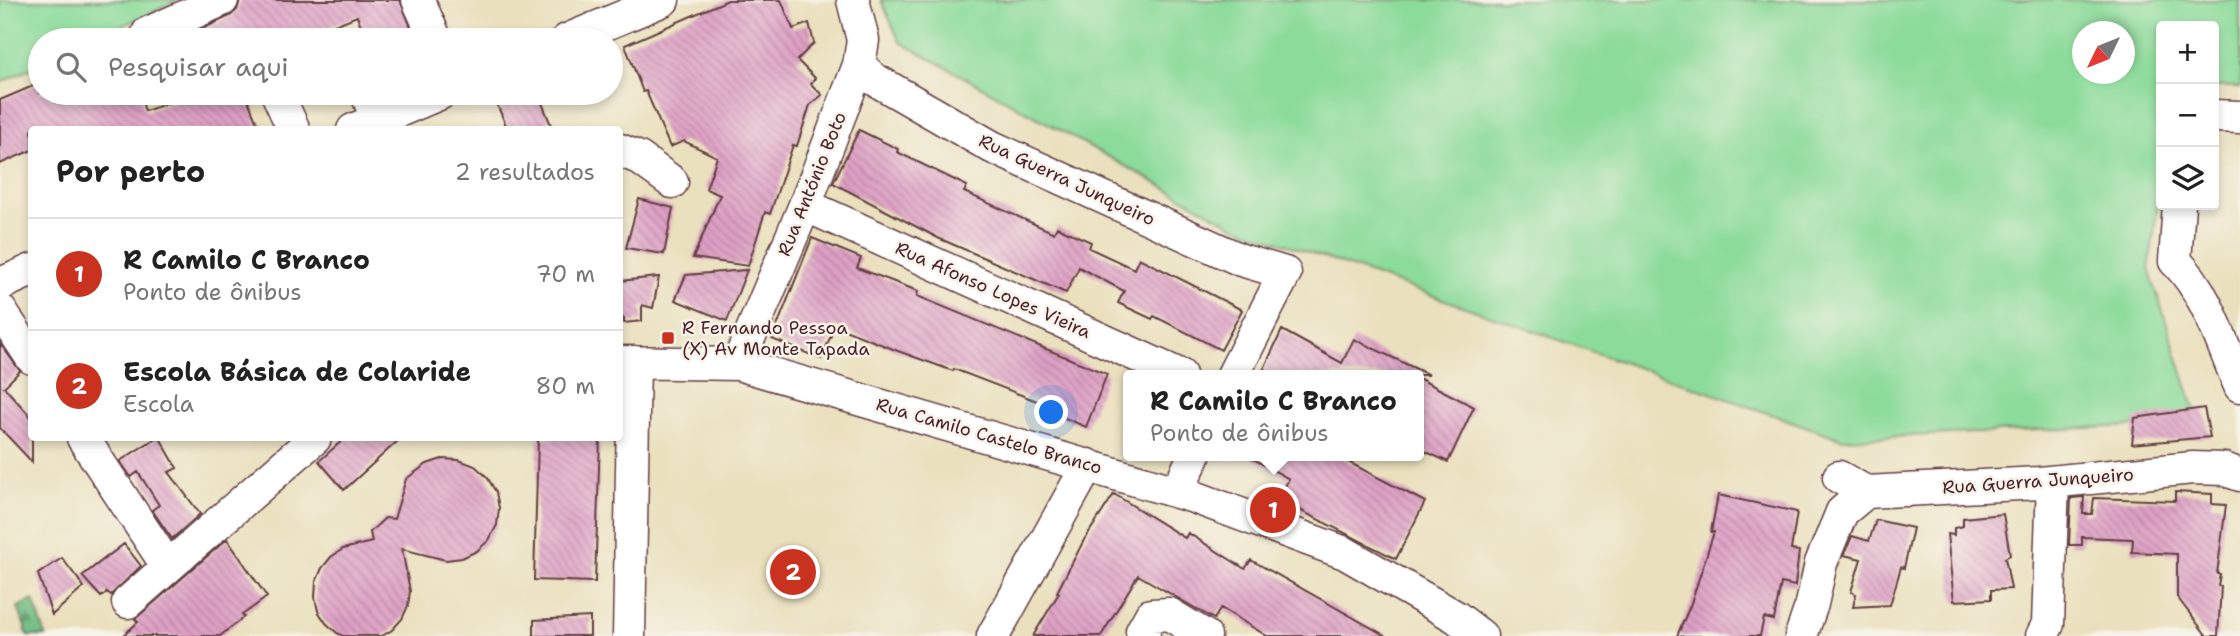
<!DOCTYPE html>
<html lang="pt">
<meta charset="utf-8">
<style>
:root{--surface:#fff;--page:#f6f6f6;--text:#222;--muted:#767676;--line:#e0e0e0;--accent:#c8321e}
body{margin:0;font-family:"Shantell Sans",sans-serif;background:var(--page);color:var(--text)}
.controls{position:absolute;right:21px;top:21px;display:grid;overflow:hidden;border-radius:7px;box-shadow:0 4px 10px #0003}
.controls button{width:63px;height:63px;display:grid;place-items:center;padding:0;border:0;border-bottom:2px solid var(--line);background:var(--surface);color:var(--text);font:35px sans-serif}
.compass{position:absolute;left:2072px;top:21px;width:63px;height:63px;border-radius:50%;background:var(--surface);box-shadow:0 4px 10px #0003;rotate:227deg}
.you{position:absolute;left:1052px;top:413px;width:24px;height:24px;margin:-18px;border:5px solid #fff;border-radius:50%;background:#1a73e8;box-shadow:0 0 0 10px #1a73e833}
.badge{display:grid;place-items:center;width:46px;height:46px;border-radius:50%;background:var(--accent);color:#fff;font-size:23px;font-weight:700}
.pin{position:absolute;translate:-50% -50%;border:4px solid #fff;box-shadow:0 2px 7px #0006}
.popup{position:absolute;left:1123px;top:370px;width:301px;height:91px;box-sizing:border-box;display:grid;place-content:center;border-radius:7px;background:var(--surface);filter:drop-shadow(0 2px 5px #0005);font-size:23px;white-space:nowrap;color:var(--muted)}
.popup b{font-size:26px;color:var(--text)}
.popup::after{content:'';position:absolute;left:50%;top:100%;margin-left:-14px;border:14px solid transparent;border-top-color:var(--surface)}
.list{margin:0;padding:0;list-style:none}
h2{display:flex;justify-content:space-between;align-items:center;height:91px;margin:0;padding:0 28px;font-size:30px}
h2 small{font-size:23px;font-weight:400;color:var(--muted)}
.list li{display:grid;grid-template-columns:46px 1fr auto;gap:21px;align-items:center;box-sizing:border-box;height:112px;padding:0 28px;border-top:2px solid var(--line)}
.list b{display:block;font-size:26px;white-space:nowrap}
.list p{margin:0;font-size:23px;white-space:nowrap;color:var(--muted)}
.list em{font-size:23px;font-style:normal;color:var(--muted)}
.icon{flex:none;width:38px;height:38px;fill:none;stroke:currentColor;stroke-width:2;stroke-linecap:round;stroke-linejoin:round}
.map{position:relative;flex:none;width:2240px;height:636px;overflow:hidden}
.search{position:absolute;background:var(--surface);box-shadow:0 4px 10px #0003;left:28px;top:28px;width:595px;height:77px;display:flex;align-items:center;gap:18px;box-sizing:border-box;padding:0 24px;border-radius:38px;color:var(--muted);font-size:26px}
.panel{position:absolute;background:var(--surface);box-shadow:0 4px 10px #0003;left:28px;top:126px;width:595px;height:315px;border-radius:7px}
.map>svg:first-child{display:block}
.green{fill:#8bdb9a;stroke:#6a7d62;stroke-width:2;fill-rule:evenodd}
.forest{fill:url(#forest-firs);stroke:#5d6d56;stroke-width:2}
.building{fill:url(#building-back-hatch)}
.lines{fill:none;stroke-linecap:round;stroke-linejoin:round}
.minor-casing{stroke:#623c41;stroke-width:35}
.minor{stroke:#fff;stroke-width:32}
.poi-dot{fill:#c8321e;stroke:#f7f3e8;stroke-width:2.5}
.labels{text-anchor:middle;stroke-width:5;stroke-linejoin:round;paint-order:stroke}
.street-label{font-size:18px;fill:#4a1f2b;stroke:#f7f3e8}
.poi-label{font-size:18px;fill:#4a1f2b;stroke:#f7f3e8;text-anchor:start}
</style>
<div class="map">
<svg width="2240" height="636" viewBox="0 0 2240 636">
<defs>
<pattern id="forest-firs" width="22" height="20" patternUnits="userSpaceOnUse" patternTransform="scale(1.75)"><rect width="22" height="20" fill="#70bb82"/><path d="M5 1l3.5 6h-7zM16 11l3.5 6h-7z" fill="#5e976b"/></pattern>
<pattern id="building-back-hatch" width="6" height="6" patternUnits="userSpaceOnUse" patternTransform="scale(1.75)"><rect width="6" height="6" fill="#dea0c5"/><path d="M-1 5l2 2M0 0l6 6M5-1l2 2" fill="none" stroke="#b682a0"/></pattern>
</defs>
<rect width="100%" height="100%" fill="#f7f3e8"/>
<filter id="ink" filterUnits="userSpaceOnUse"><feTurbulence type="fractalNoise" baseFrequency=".0143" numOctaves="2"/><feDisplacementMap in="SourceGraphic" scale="14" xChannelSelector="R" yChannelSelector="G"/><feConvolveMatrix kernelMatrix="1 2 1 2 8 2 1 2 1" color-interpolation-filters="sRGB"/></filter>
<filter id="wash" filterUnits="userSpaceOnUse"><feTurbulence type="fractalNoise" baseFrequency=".00686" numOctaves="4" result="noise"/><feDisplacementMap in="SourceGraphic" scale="28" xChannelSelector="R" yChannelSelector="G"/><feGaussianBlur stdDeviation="1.57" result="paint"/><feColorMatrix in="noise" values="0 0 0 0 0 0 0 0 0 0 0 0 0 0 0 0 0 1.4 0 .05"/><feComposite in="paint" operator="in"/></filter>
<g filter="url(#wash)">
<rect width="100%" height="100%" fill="#eae0bd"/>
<path class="green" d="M0,0H178L92,40H40V64L0,83Z
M881,0H2240V87H2214V26H2161V179L2149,269L2199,423L1842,439L1234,226L900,42ZM2082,32H2124V74H2082Z"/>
<path class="forest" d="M33,600L46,636H28L18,607Z"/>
<g id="blocks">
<path class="building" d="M240,0H400L416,40H367L357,16L297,40H181V39L230,16L237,10Z
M728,0H781L793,29L809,23L814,43L797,60L815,78L811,84L822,95L810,105L797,146L793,145L770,214L765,212L748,266L693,258L720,195L706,189L717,157L684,141L670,147L646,91L643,92L625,45Z
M40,83V93H139L145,111L198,93H245L260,130H32V150L0,164V100Z
M492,93H538L553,130H508Z
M859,130L898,149L897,152L967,186L964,192L1054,233L1057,227L1091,242L1089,248L1134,269L1139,258L1242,310L1221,350L1154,316L1152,319L1118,303L1124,291L1079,267L1066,293L938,238L833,183Z
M639,199L673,208L664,254L626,248Z
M812,238L861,258L857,268L918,291L917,296L1107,374L1086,427L1048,411L1050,406L954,369L953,371L898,351L835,326L821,359L772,339Z
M747,270L727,321L675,300L686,275Z
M659,277L653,308L642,305V321L624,323V318H620V281Z
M1282,330L1342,363L1354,339L1429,375H1261Z
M0,343L20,371L4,387L32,418V462L0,428Z
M1418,378L1474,407L1448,462L1418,448Z
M2204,408L2210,437L2132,444L2135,418Z
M156,438H160L177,468L169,472L200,514L172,539L152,510L159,505L138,472L131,477L120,461Z
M345,438H401L344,490L319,461Z
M538,438L600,439L595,582L534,580Z
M1248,456H1337L1425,502L1396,559L1278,499L1289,479Z
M442,459L459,460L475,466L487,477L496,492L499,508L497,525L489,540L477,551L462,558L446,560L402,549L410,591L408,606L402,619L392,630L382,636H343L337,633L326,623L318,611L315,597L316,582L322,568L331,557L343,549L372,542L370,532L385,518L394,519L406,479L427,464Z
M2175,492L2212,494V504L2226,505L2217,574H2220L2218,586H2221L2218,636H2207L2177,597V554L2132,552L2133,539L2082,537V545H2069L2071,498L2084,497L2083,514H2092L2094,498L2175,501Z
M1114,494L1185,538L1188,533L1245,569L1251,560L1386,636H1267L1221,608L1214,619L1138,575L1101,636H1033L1059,593L1057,592L1084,540Z
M1718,495L1797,512L1791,550L1799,551L1795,586L1781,583L1774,620L1764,618L1760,636H1677L1690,606L1714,532H1711Z
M2003,514L2010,555L2005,558L2011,589L1991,590V599L1954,601L1947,534L1954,535V528L1963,526V518Z
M1876,520L1913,528L1904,568L1901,567L1890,605L1853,607L1856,594L1851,592L1861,559L1844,555L1852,536L1869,541Z
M227,539L267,597L242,615L244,617L220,636H123L138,622L135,619Z
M124,544L141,566L111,595L107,592L101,597L82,576Z
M62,558L84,587L52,615L38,574Z
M590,617V636H534V620Z"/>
</g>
</g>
<g filter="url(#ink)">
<use href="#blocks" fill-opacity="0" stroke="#623c41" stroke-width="2"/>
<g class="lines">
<defs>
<path id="minor" d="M418,0L436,40
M151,40L148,33L222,0
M567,40L663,0
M859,65L874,79L992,147L1241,260L1285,273L1233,375
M277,93L294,130
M366,93L378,119
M2214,116L2240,117
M353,130L441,93
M620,150L639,158L672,182
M805,205L1180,375
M2179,205L2175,261C2208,293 2222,345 2240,386
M0,282H5L32,270
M0,310L32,358
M620,362L738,364L1194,497L1345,553L1456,617L1481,636
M738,364L805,205L859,65L863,40L853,0
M83,438L168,567
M1839,477L1866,492L2039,483L2193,468L2224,469L2240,475
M1177,492L1194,456
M128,602L315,438
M629,636L634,362
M993,636L1088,465
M1144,636L1142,631L1151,615L1169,614L1205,636
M1801,636L1812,604L1821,563L1842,512L1866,492
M2042,636L2048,624L2053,482"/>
</defs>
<use href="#minor" class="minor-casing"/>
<use href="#minor" class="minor"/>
</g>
</g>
<rect class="poi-dot" x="661" y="331" width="14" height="14" rx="3.5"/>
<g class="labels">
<g class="street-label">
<text transform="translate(1067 180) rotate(25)" y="6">Rua Guerra Junqueiro</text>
<text transform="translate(812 184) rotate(-68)" y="6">Rua António Boto</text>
<text transform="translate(993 290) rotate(24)" y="6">Rua Afonso Lopes Vieira</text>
<text transform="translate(989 436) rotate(16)" y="6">Rua Camilo Castelo Branco</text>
<text transform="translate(2038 481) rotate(-4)" y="6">Rua Guerra Junqueiro</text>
</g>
<g class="poi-label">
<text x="682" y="334">R Fernando Pessoa<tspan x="682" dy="21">(X) Av Monte Tapada</tspan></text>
</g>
</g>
</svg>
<div class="controls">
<button>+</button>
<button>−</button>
<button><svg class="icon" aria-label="layers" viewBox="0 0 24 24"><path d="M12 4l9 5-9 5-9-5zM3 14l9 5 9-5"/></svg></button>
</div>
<svg class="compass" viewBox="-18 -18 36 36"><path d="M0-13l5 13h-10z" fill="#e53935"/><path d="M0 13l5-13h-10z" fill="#767676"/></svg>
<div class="you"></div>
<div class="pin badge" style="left:1273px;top:510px">1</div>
<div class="popup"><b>R Camilo C Branco</b>Ponto de ônibus</div>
<div class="pin badge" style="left:793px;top:572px">2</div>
<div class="search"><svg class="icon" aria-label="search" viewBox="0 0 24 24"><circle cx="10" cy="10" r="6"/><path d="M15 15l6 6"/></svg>Pesquisar aqui</div>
<section class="panel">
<h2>Por perto<small>2 resultados</small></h2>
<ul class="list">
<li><span class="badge">1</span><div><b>R Camilo C Branco</b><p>Ponto de ônibus</p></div><em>70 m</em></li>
<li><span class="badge">2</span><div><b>Escola Básica de Colaride</b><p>Escola</p></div><em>80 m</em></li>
</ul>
</section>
</div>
